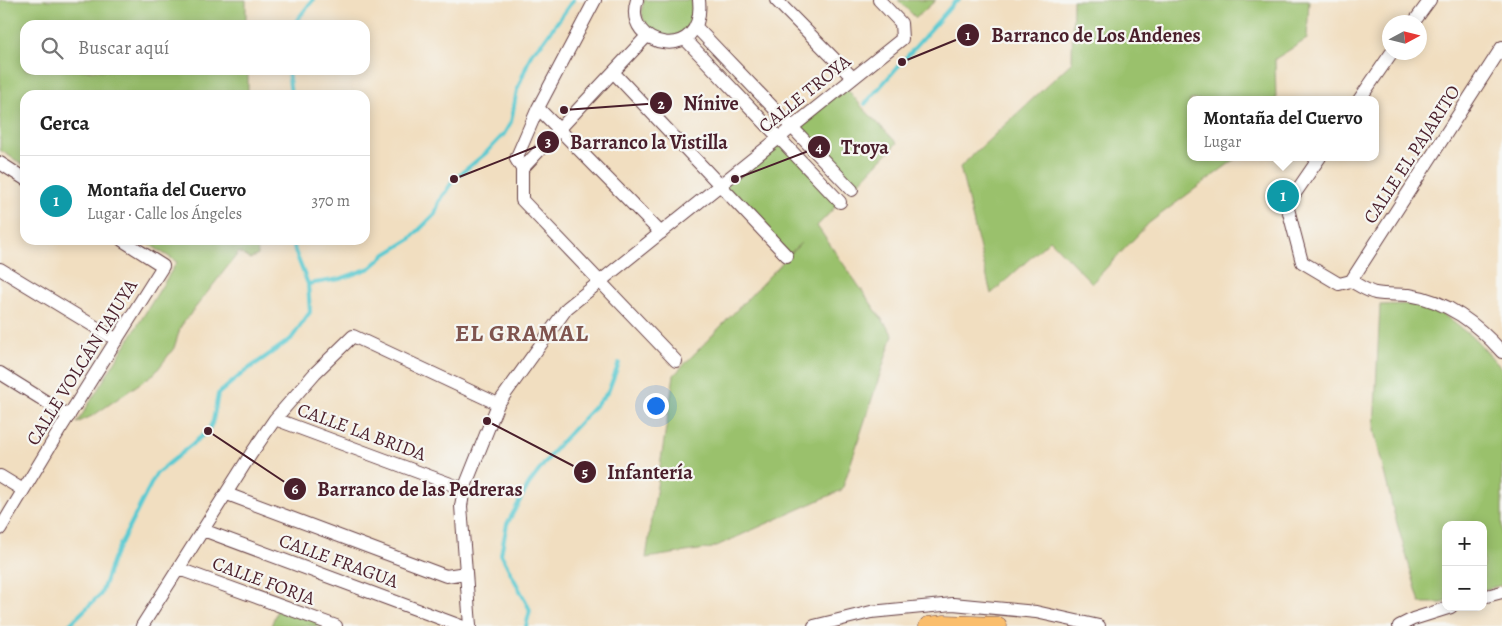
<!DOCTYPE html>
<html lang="es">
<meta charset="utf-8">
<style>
:root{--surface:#fff;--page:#f6f6f6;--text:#222;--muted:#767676;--line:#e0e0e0;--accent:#c8321e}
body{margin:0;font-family:Alegreya,serif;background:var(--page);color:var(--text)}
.controls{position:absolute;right:15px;bottom:15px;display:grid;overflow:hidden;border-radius:10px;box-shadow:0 2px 12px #0003}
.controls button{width:45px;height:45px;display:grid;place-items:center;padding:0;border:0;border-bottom:1px solid var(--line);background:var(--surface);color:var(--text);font:25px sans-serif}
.compass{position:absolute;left:1382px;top:15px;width:45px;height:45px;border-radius:50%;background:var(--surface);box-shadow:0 2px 12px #0003;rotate:83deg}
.you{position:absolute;left:655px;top:405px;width:18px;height:18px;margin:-12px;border:4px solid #fff;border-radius:50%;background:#1a73e8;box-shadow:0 0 0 8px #1a73e833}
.badge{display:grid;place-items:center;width:32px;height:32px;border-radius:50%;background:var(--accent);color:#fff;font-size:16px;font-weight:700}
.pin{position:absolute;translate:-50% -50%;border:2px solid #fff;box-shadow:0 1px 5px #0006}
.popup{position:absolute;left:1187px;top:96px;width:192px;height:65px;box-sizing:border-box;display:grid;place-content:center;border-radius:10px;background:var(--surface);filter:drop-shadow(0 1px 4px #0005);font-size:16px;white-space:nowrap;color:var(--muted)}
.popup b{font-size:19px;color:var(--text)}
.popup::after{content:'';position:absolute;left:50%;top:100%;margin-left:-10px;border:10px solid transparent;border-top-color:var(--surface)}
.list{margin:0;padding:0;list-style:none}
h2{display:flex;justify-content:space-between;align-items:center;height:65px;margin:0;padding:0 20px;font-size:21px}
h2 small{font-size:16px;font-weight:400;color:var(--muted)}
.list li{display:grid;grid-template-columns:32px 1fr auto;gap:15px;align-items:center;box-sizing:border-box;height:90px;padding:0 20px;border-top:1px solid var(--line)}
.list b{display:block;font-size:19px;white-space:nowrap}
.list p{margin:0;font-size:16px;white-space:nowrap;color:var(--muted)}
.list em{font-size:16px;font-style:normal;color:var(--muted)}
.icon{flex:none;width:28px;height:28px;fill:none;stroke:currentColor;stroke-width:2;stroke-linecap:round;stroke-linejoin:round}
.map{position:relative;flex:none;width:1502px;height:626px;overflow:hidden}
.search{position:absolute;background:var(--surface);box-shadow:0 2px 12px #0003;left:20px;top:20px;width:350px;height:55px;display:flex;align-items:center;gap:12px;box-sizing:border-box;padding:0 18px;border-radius:15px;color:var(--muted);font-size:19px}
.panel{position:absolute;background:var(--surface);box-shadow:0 2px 12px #0003;left:20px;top:90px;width:350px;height:155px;border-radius:15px}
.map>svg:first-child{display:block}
.green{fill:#9ac16c;stroke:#72704c}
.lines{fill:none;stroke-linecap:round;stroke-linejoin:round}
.stream{stroke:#5dcad1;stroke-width:4}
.minor-casing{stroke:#633c41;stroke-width:14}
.highway-casing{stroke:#633c41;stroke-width:19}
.minor{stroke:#fff;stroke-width:12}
.highway{stroke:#fabe6d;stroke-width:18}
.labels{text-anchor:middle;stroke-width:4.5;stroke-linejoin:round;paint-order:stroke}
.street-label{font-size:19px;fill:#4a1f2b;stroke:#f6f6f2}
.district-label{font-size:24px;font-weight:bold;letter-spacing:1px;fill:#7f544e;stroke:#f6f6f2}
.leader{fill:none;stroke:#4a1f2b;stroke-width:2}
.callout-dot{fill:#4a1f2b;stroke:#f6f6f2;stroke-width:2}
.mark-label{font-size:15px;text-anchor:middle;font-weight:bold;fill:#fff}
.callout-label{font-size:20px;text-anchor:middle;font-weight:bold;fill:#4a1f2b;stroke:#f6f6f2;stroke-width:4.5;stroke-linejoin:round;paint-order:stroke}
</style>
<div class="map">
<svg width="1502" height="626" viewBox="0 0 1502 626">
<rect width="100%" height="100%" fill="#f6f6f2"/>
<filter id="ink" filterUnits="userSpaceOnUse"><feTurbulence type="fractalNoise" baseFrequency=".02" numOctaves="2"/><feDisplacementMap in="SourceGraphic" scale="10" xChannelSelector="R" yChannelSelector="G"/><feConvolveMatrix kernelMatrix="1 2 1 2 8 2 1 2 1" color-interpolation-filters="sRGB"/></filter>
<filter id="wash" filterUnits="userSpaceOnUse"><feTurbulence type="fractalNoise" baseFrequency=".0096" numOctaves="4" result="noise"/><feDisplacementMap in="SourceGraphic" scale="20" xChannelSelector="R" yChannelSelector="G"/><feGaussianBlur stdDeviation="1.12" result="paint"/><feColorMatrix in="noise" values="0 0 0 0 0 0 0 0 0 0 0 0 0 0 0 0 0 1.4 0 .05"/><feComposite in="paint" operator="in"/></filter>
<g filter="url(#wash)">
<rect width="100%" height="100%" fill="#f1dec0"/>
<path class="green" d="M0,0H246V25H25V70H248V95H25V166L0,150Z
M644,0H691C694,9 694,15 690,23C673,52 633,31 644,0Z
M898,0H936L916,18Z
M1073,0H1309L1307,39L1275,59L1276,100H1190V157H1238L1149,223L1092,283L1050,240L991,294L960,167L1072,62Z
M844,85L862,107L897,143L852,190L792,127Z
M778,138L840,202L817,226L893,335L842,490L712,548L646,558L674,375L801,243L787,256L719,186Z
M143,240H250L257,244L258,255L250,259L239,252L181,326L174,348L155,373L94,415L77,423L177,262Z
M1415,304L1444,315L1476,340L1502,369V585L1483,590V525H1446V602L1442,603H1420L1394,513L1374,431L1380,305Z
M279,605L336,626H271Z"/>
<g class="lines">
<path class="stream" d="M293,25L313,0
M288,70L291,95
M865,104L954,3L959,0
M308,284L340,279L370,268L386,254L409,240L435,214L439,202L454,179L486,153L504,134L511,122L517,90L532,52L543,42L573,0
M68,626L101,594L113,559L156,474L208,431L213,421L218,394L244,372L291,339L310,312L308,284L295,251L293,240
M526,626L530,610L501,554L507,524L529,484L556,448L608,392L619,363"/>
</g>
</g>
<g filter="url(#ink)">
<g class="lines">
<defs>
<path id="minor" d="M595,0L538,108L516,159L522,169V200L676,361
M637,0C621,48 706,65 699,0
M776,0L853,78
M1414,22L1430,0
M696,27L852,190
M685,39L840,202
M613,72L787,256
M1359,100L1392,52
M538,108L661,233
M1320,157L1287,205L1302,262L1339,284L1351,281
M0,163L25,179
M522,169L647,36
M0,269L117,340
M1351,281L1502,47
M1351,281C1358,285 1367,291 1375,293C1386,295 1398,294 1409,295C1448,301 1477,324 1502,352
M0,373L69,416
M275,419L464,489
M0,476L23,490
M227,494L446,576L466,573
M0,529L59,431L163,266L122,240
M203,530L461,626
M179,569L336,626
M1483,597L1502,592
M142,626L251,454L275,419L315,373L353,336L498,404
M470,626L461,506L464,489L498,404L567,308L902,39L901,23L879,0
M814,626L871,612L953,604L1036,612L1099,626
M1399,626L1413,619L1451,607"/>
<path id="highway" d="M928,626L945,624L998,626"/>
</defs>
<use href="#minor" class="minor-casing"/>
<use href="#highway" class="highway-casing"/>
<use href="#minor" class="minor"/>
<use href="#highway" class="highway"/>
</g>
</g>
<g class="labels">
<g class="street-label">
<text transform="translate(804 93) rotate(-39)" y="7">CALLE TROYA</text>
<text transform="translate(1411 154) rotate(-57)" y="7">CALLE EL PAJARITO</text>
<text transform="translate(81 362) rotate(-58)" y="7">CALLE VOLCÁN TAJUYA</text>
<text transform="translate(362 431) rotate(20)" y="7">CALLE LA BRIDA</text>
<text transform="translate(339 560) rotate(20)" y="7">CALLE FRAGUA</text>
<text transform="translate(264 580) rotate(20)" y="7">CALLE FORJA</text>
</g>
<g class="district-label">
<text x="522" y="341">EL GRAMAL</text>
</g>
</g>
<path class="leader" d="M902 62L968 35M564 110L661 103M454 179L548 142M735 179L819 147M487 421L585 472M208 431L295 489"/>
<g class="callout-dot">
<circle cx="902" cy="62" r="5"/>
<circle cx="564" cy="110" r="5"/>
<circle cx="454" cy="179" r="5"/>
<circle cx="735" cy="179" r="5"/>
<circle cx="487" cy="421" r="5"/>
<circle cx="208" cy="431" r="5"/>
<circle cx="968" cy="35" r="12"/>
<circle cx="661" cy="103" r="12"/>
<circle cx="548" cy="142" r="12"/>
<circle cx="819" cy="147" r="12"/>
<circle cx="585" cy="472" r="12"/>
<circle cx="295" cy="489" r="12"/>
</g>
<g class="mark-label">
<text x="968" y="40">1</text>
<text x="661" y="109">2</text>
<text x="548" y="147">3</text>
<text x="819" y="152">4</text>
<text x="585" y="477">5</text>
<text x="295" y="494">6</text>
</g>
<g class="callout-label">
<text x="1096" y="42">Barranco de Los Andenes</text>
<text x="711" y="110">Nínive</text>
<text x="649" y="149">Barranco la Vistilla</text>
<text x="865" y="154">Troya</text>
<text x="650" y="479">Infantería</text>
<text x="420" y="496">Barranco de las Pedreras</text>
</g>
</svg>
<div class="controls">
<button>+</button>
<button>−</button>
</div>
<svg class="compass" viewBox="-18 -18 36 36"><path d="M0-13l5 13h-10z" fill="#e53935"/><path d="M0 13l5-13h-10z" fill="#767676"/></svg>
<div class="you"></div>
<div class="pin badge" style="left:1283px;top:196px;background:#0f9aa8">1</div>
<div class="popup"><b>Montaña del Cuervo</b>Lugar</div>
<div class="search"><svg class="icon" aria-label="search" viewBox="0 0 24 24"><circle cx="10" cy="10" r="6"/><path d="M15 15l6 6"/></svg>Buscar aquí</div>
<section class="panel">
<h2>Cerca<small></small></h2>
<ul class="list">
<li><span class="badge" style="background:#0f9aa8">1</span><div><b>Montaña del Cuervo</b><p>Lugar · Calle los Ángeles</p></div><em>370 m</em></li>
</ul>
</section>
</div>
